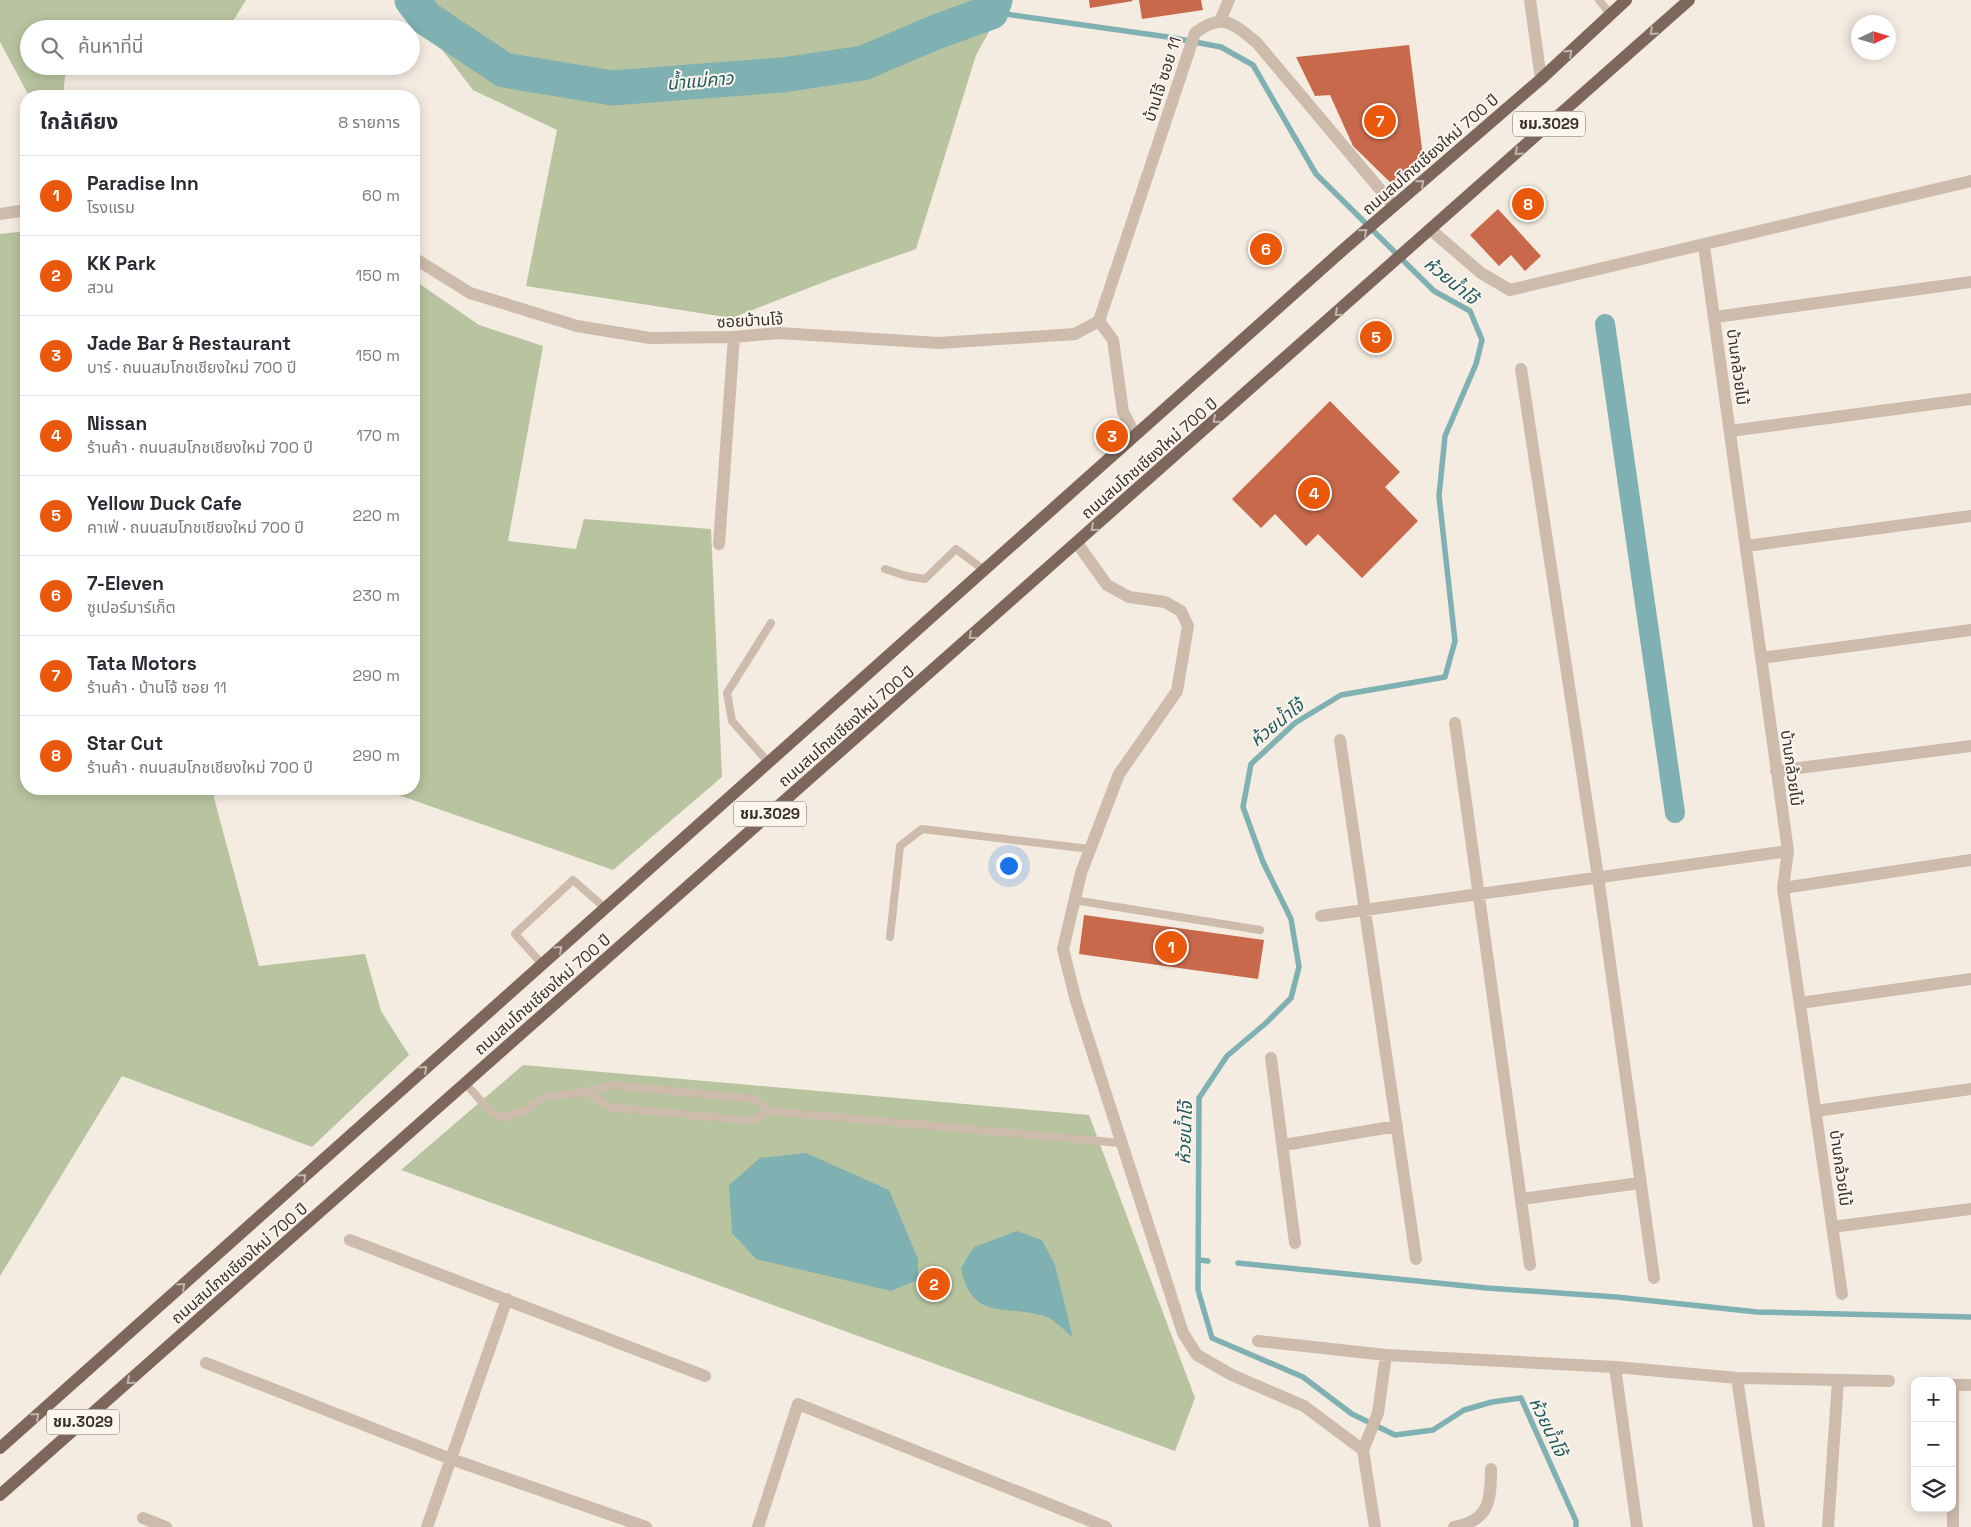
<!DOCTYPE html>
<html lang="th">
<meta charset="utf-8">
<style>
:root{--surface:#fff;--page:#f2f2f3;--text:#2b2b33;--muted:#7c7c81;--line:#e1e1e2;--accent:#ea580c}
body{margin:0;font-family:"Space Grotesk","Noto Sans Thai",sans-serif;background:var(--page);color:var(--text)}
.controls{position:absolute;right:15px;bottom:15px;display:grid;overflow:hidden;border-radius:10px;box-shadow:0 2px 12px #0003}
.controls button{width:45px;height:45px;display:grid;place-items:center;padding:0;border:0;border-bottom:1px solid var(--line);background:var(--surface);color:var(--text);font:25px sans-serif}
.compass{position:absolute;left:1851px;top:15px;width:45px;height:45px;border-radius:50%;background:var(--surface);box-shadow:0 2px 12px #0003;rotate:86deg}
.you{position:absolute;left:1008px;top:865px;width:18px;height:18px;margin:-12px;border:4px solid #fff;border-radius:50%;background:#1a73e8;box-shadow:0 0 0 8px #1a73e833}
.badge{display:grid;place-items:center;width:32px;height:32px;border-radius:50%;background:var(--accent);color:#fff;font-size:16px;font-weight:700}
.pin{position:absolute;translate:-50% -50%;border:2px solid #fff;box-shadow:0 1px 5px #0006}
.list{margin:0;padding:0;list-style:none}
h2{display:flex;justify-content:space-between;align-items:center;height:65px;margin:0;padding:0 20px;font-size:21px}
h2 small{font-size:16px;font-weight:400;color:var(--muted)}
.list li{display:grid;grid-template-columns:32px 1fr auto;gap:15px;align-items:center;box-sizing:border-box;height:80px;padding:0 20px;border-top:1px solid var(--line)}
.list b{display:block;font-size:19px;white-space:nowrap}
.list p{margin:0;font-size:16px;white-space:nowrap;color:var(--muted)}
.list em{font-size:16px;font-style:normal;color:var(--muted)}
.icon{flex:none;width:28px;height:28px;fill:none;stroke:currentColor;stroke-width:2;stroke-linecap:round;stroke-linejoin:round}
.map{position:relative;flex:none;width:1971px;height:1527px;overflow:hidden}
.search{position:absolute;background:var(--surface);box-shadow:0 2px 12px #0003;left:20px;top:20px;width:400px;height:55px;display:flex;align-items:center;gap:12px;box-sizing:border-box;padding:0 18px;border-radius:28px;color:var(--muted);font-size:19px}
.panel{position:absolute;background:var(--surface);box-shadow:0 2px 12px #0003;left:20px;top:90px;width:400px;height:705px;border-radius:20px}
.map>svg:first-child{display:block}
.green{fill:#b8c4a0}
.water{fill:#7fb0b2}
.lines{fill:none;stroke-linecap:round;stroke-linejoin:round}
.stream{stroke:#7fb0b2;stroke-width:5.5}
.canal{stroke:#7fb0b2;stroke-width:20}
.river{stroke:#7fb0b2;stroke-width:35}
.building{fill:#c8694b}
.service{stroke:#cdbbac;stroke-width:8}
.minor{stroke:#cdbbac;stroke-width:12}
.primary{stroke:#7d675c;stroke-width:12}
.oneway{stroke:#c2b5ac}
.labels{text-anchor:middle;stroke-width:4;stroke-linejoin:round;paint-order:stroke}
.shield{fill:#fbf5ee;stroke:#756b66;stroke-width:1}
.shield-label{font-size:15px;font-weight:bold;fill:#3b302b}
.street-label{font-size:16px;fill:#3b302b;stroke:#fbf5ee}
.water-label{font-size:18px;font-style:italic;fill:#1f5a5e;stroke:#fbf5ee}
</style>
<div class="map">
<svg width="1971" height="1527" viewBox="0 0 1971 1527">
<rect width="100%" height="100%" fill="#f4ebe1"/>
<path class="green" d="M0,0H246L228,29H29V66H66L63,96H29L0,42Z
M404,0H1007L976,55L916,249L834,278L732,318L526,286L557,130L473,90Z
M26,231V789H214V798L259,966L365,954L381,1011L409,1055L312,1147L122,1076L0,1276V234Z
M414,280L479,325L543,346L508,541L576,549L584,519L711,529L722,777L613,870L384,790L414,789Z
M523,1065L1089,1115L1195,1398L1175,1451L401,1170Z"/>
<path class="water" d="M806,1153L889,1190L918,1259V1280L891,1291L756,1259L732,1233L729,1185L760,1158Z
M1017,1231L1042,1240L1055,1265L1073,1338C1066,1332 1057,1322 1049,1318C1009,1302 972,1325 961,1268L974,1247Z"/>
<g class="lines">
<path class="stream" d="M991,12L1168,37L1221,47L1253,65L1316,174L1434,291L1470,311L1482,340L1476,364L1445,436L1439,496L1455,641L1445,677L1341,695L1295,723L1251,764L1243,807L1263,862L1291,919L1299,967L1291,998L1266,1023L1227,1056L1199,1098L1198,1290L1212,1338L1303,1377L1352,1414L1395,1435L1433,1430L1464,1410L1492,1402L1521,1398L1576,1521V1527
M1199,1260L1208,1261
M1238,1263L1487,1288L1616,1297L1757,1312L1971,1317"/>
<path class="canal" d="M1605,324L1675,813"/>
<path class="river" d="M412,0L426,18L504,70L612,88L782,75L863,63L936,32L991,12L995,0"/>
</g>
<path class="building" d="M1089,0H1132L1133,1L1090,8Z
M1139,0H1201L1203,10L1142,19Z
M1409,45L1423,157L1393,185L1353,146L1330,95L1315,96L1296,57Z
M1498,209L1541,256L1525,271L1511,255L1499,266L1470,235Z
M1330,401L1400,472L1385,487L1418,521L1362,578L1318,534L1306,546L1275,514L1261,528L1232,499Z
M1084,915L1264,940L1258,979L1079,954Z"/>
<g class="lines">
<path class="service" d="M1599,0L1610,14
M885,569L906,576L925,579L956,549L984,570
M768,762L732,721L727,693L771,623
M1074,900L1260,930
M890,937L900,846L922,829L1090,849
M542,964L515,934L573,880L605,908
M466,1084L490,1111L503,1118L527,1110L543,1097L585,1092
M769,1111L753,1121L610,1107L585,1092L611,1085L755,1099L769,1111L1121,1143"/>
<path class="minor" d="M1530,0L1541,79
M1220,21L1229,0
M0,214L26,210
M1431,230L1481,273L1510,290L1971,181
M1704,246L1788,851L1783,888L1842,1294
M414,258L470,293L577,326L650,338L734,337L779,333L939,343L1075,334L1099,321
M1715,317L1971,282
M1099,321L1195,33C1222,12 1233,23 1257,43L1394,206
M1099,321L1113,340L1123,412L1135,435
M1521,369L1598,877L1654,1278
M1730,431L1971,399
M1077,543L1107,585L1129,597L1165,602L1181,611L1188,626L1177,691L1119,774L1081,873L1063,949L1076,1001L1183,1333L1197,1355L1232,1375L1304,1406L1363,1450L1375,1527
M719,544L734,337
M1746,546L1971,516
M1761,658L1971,630
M1455,723L1530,1265
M1340,740L1416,1259
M1776,771L1971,746
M1783,888L1971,860
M1321,916L1788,851
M1800,1003L1971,979
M1271,1058L1295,1243
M1816,1111L1971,1089
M1284,1145L1397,1126
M1521,1199L1640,1183
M1832,1227L1971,1209
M350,1240L705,1376
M1258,1341L1386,1355L1615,1367L1737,1378L1889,1381
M206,1363L451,1459L646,1527
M1615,1367L1637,1527
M1737,1378L1759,1527
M1952,1385H1971
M1363,1450L1378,1413L1386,1355
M143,1518L166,1527
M427,1527L507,1299
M758,1527L798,1404L1106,1527
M1454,1527C1489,1521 1491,1501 1491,1469
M1828,1527L1838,1380
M1953,1527V1385"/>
<path class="primary" d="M0,1448L1344,249L1541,79L1626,0
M0,1495L1689,0"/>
</g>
<defs><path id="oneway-chevron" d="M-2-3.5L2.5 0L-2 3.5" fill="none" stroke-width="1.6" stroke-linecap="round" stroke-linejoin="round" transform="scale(1.25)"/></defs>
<g class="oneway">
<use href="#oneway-chevron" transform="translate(1653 32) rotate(138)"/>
<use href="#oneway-chevron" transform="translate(1569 53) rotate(-43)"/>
<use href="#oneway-chevron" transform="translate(1518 152) rotate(138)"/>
<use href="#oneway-chevron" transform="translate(1421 183) rotate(-41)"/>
<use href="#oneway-chevron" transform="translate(1364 232) rotate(-41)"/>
<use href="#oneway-chevron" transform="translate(1338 313) rotate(139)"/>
<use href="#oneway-chevron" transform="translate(1216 420) rotate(139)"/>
<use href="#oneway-chevron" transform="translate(1094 528) rotate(139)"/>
<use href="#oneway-chevron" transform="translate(972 636) rotate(139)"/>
<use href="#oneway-chevron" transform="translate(559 949) rotate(-42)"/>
<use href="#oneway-chevron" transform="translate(424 1069) rotate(-42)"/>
<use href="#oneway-chevron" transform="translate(303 1177) rotate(-42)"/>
<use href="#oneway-chevron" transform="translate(182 1286) rotate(-42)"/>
<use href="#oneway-chevron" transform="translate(130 1381) rotate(139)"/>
<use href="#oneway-chevron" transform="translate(36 1416) rotate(-42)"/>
</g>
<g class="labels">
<g class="shield">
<rect x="1513" y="111.5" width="72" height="25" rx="4"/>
<rect x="734" y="801.5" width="72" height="25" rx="4"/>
<rect x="47" y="1409.5" width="72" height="25" rx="4"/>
</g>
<g class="shield-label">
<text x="1549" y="129">ชม.3029</text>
<text x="770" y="819">ชม.3029</text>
<text x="83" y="1427">ชม.3029</text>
</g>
<g class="street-label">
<text transform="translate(1162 79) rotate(-72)" y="6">บ้านโจ้ ซอย 11</text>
<text transform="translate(1430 154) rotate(-41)" y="6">ถนนสมโภชเชียงใหม่ 700 ปี</text>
<text transform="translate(750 320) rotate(-3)" y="6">ซอยบ้านโจ้</text>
<text transform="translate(1738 367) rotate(82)" y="6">บ้านกล้วยไม้</text>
<text transform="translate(1149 458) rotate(-41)" y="6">ถนนสมโภชเชียงใหม่ 700 ปี</text>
<text transform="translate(846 726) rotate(-41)" y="6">ถนนสมโภชเชียงใหม่ 700 ปี</text>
<text transform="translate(1792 768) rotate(82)" y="6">บ้านกล้วยไม้</text>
<text transform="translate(542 994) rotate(-41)" y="6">ถนนสมโภชเชียงใหม่ 700 ปี</text>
<text transform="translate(1841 1168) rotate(82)" y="6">บ้านกล้วยไม้</text>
<text transform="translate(239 1263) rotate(-41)" y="6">ถนนสมโภชเชียงใหม่ 700 ปี</text>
</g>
<g class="water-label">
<text transform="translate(700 81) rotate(-5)" y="6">น้ำแม่คาว</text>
<text transform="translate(1451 281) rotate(39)" y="6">ห้วยน้ำโจ้</text>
<text transform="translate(1277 723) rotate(-39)" y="6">ห้วยน้ำโจ้</text>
<text transform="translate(1185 1133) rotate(-88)" y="6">ห้วยน้ำโจ้</text>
<text transform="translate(1548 1427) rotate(64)" y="6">ห้วยน้ำโจ้</text>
</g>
</g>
</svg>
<div class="controls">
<button>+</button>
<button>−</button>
<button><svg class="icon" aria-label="layers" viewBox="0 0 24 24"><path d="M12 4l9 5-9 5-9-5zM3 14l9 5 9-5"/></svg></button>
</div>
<svg class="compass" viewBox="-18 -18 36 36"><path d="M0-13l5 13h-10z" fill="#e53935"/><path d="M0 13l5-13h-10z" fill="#7c7c81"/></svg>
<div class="you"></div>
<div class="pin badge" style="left:1171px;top:947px">1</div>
<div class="pin badge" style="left:934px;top:1284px">2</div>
<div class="pin badge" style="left:1112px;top:436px">3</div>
<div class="pin badge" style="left:1314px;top:493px">4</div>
<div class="pin badge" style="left:1376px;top:337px">5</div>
<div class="pin badge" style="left:1266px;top:249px">6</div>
<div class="pin badge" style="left:1380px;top:121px">7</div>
<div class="pin badge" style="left:1528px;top:204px">8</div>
<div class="search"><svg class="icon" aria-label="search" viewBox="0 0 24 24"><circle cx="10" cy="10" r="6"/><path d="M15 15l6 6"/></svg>ค้นหาที่นี่</div>
<section class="panel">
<h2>ใกล้เคียง<small>8 รายการ</small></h2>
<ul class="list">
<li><span class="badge">1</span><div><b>Paradise Inn</b><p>โรงแรม</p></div><em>60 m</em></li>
<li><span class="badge">2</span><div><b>KK Park</b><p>สวน</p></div><em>150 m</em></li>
<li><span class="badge">3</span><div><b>Jade Bar &amp; Restaurant</b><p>บาร์ · ถนนสมโภชเชียงใหม่ 700 ปี</p></div><em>150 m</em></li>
<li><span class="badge">4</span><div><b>Nissan</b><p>ร้านค้า · ถนนสมโภชเชียงใหม่ 700 ปี</p></div><em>170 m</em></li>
<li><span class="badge">5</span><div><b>Yellow Duck Cafe</b><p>คาเฟ่ · ถนนสมโภชเชียงใหม่ 700 ปี</p></div><em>220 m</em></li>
<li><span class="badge">6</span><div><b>7-Eleven</b><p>ซูเปอร์มาร์เก็ต</p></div><em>230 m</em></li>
<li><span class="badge">7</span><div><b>Tata Motors</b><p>ร้านค้า · บ้านโจ้ ซอย 11</p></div><em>290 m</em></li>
<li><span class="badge">8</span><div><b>Star Cut</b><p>ร้านค้า · ถนนสมโภชเชียงใหม่ 700 ปี</p></div><em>290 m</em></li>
</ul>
</section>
</div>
